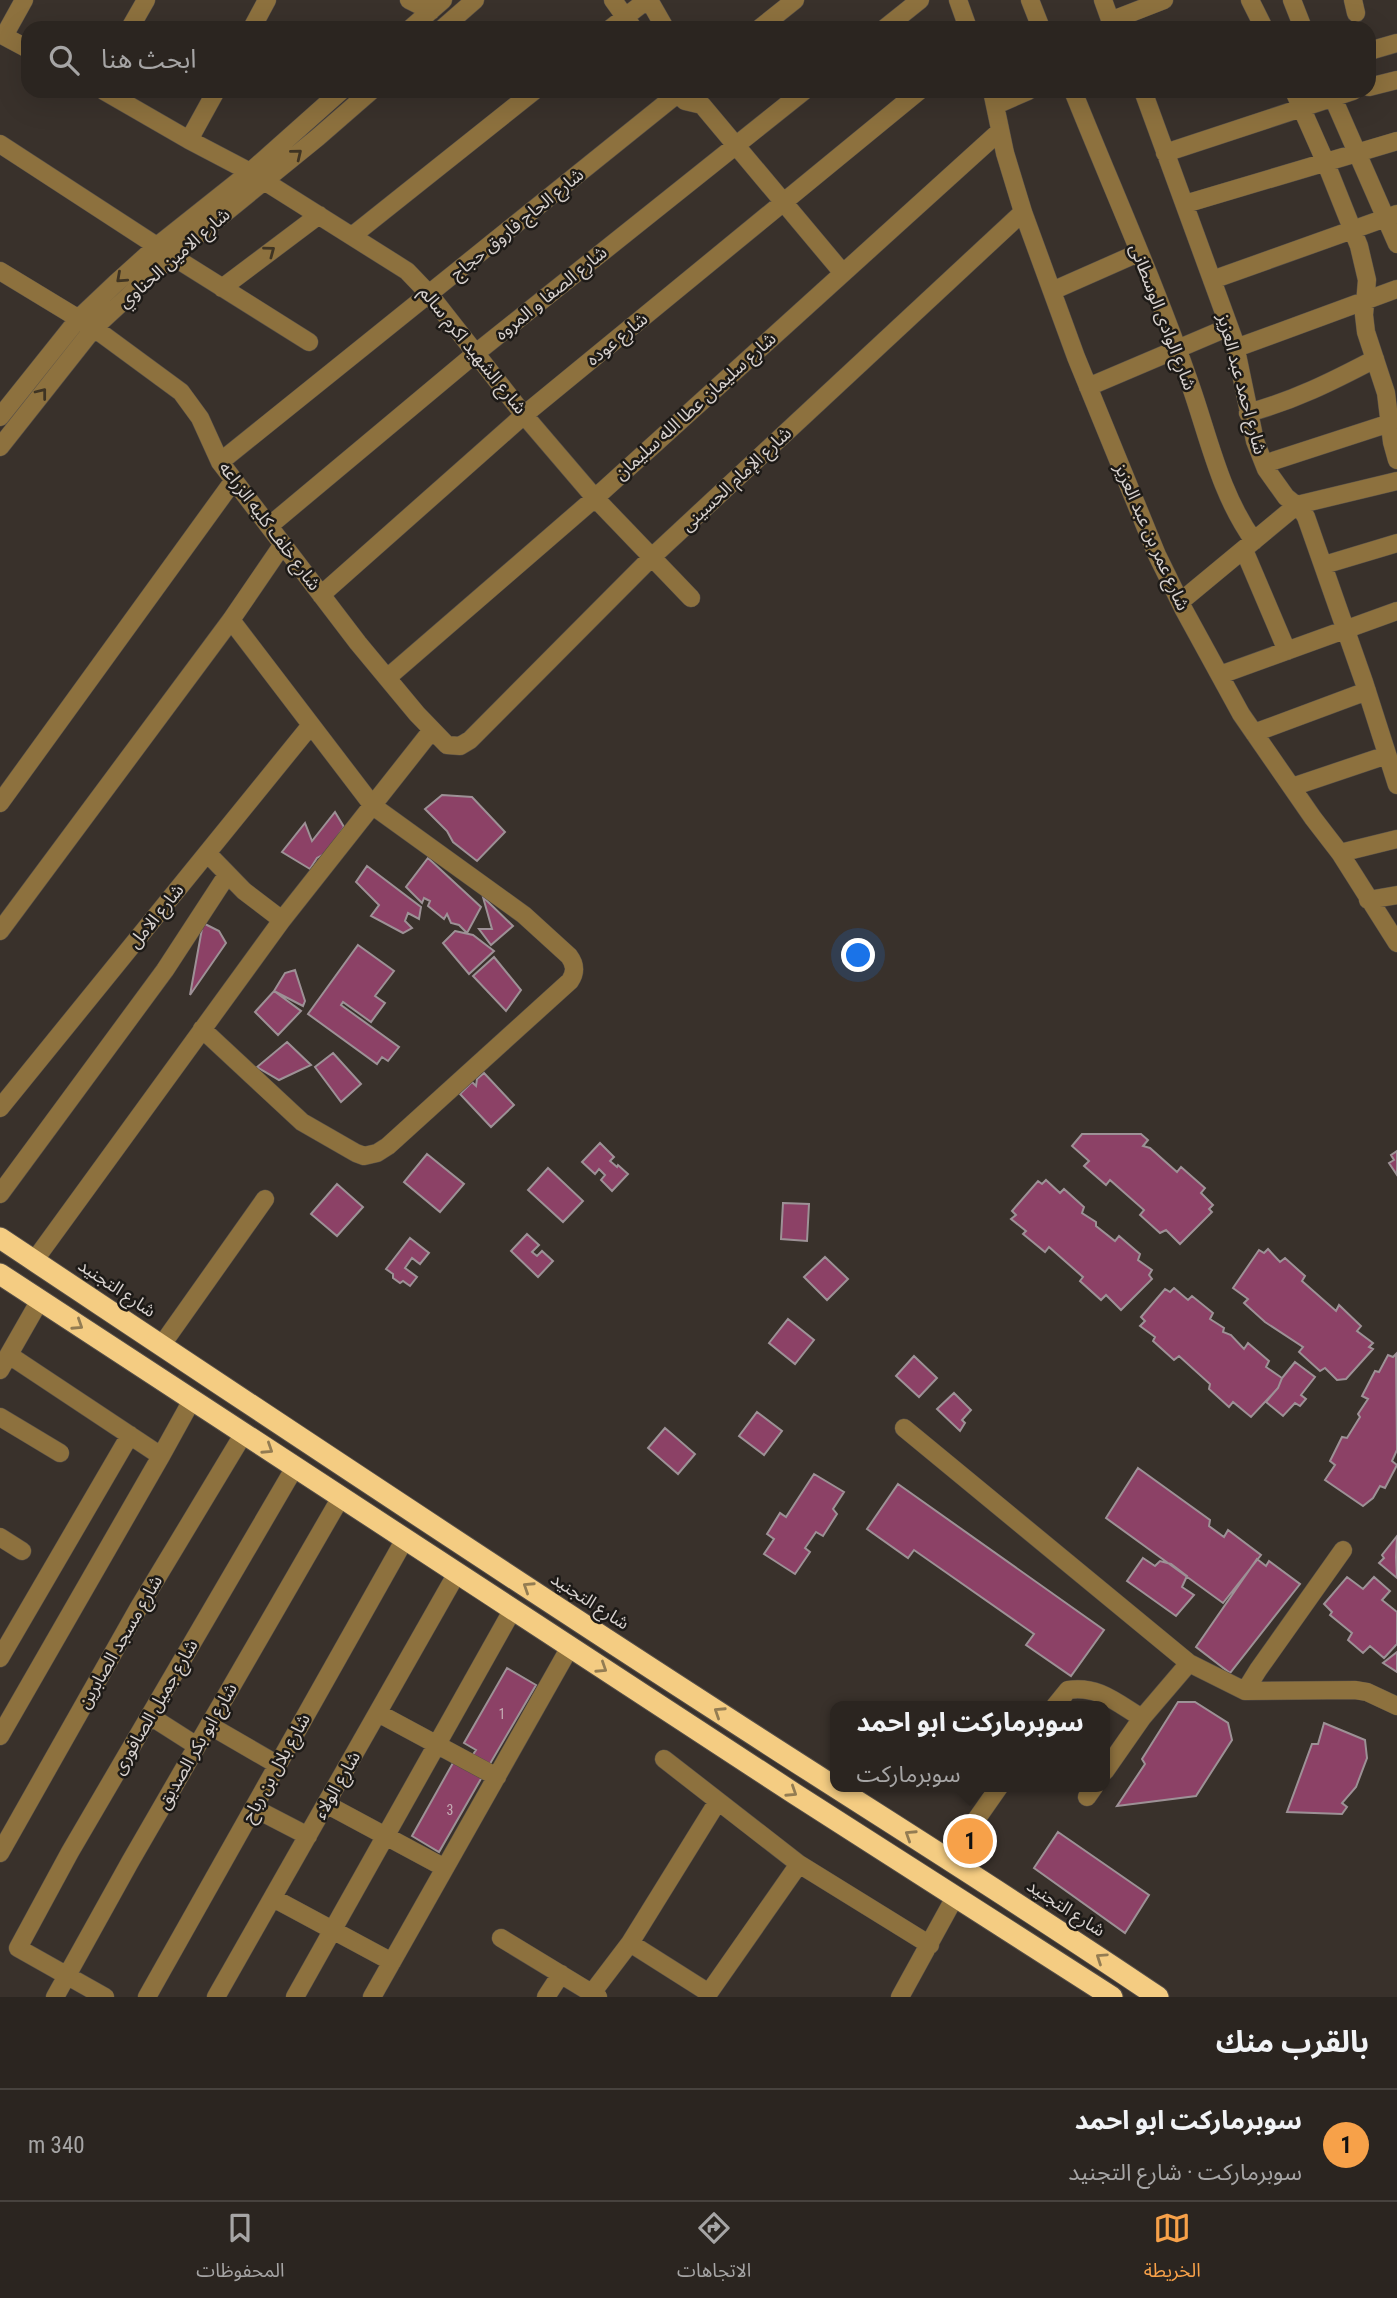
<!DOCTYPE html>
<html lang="ar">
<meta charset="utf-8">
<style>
:root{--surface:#2b2520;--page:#332d29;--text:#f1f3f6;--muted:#a6a5a5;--line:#47423e;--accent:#f7a149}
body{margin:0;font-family:"Roboto Condensed","Noto Sans Arabic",sans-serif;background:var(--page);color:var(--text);direction:rtl}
.you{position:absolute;left:859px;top:956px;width:24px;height:24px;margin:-18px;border:5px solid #fff;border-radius:50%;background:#1a73e8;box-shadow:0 0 0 10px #1a73e833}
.badge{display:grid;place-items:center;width:46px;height:46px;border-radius:50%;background:var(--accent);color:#111;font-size:23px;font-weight:700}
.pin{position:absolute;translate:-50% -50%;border:4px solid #fff;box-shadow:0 2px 7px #0006}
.popup{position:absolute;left:830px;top:1701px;width:280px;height:91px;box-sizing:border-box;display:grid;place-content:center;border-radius:14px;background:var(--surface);filter:drop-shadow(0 2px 5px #0005);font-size:23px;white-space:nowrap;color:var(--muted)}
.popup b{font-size:26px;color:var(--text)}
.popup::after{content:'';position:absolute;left:50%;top:100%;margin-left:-14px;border:14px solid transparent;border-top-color:var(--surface)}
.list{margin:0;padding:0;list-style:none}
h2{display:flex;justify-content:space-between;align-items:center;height:91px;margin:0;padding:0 28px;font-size:30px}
h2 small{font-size:23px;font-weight:400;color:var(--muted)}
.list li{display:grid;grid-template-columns:46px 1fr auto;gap:21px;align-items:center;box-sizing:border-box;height:112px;padding:0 28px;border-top:2px solid var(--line)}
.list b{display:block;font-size:26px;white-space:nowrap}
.list p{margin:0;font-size:23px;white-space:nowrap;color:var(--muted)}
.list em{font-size:23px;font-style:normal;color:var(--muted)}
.icon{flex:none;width:38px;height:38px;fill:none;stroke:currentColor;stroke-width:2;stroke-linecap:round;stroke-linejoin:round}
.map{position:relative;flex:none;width:1397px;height:1997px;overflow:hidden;direction:ltr}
.search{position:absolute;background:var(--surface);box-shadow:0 7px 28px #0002;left:21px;right:21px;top:21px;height:77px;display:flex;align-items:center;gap:18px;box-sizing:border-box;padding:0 24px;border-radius:21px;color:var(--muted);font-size:26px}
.sheet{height:203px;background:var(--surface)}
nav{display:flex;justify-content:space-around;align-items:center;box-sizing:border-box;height:98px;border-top:2px solid var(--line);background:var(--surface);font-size:19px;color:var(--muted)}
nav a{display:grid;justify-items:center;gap:4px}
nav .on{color:var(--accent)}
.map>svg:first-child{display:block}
.building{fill:#8c4166;stroke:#9d9196;stroke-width:2}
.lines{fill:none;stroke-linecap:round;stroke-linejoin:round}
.minor-casing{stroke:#554e48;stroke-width:19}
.highway-casing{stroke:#554e48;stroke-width:23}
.minor{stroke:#8d713e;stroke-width:18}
.highway{stroke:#f4cc82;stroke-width:21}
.oneway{stroke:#3f3423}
.oneway2{stroke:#937c52}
.labels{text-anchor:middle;stroke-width:5;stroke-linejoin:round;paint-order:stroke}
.number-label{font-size:14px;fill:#c4adb4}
.street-label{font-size:18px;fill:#d7d1ce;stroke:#1d1a17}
</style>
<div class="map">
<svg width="1397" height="1997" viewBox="0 0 1397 1997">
<rect width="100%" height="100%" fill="#39312b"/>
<path class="building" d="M442,795L472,797L505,832L477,861L453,842L447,831L425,809Z
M335,812L344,827L326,853L317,858L310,869L282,852L305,823L312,841Z
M428,858L481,907L467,933L459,925L451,923L447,914L444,919L428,906L430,901L424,898L422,903L406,887Z
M367,866L421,907L419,919L408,913L405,921L412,928L403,933L371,916L379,905L356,882Z
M483,897L513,926L491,945L479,929H492Z
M203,923L219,931L226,943L190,995Z
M455,931L473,935L494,951L469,974L443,943Z
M358,945L394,971L375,996L385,1003L371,1022L343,1002L341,1005L399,1047L388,1061L382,1057L377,1064L308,1014Z
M494,957L521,990L506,1011L473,976Z
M295,970L305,1001L303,1006L274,991L285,973Z
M274,991L301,1011L278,1035L255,1012Z
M287,1042L311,1065L279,1080L257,1067Z
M333,1053L361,1084L341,1102L315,1067Z
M484,1073L514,1105L491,1127L460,1094L472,1082L476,1086L477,1079Z
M1082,1134H1141L1148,1140L1143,1146L1150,1148L1177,1172L1181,1167L1205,1188L1201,1193L1213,1205L1209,1209L1212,1212L1180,1244L1166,1230L1160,1233L1140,1215L1144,1210L1110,1180L1106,1185L1084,1166L1089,1161L1072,1146Z
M600,1143L614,1157L610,1161L617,1167L618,1165L628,1174L612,1191L601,1180L605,1175L599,1169L595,1174L582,1162Z
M1397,1151V1175L1389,1163L1394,1160L1391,1155Z
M427,1154L464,1184L440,1212L404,1182Z
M548,1168L583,1201L563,1222L528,1190Z
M1046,1180L1060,1193L1064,1189L1084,1207L1082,1213L1096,1222V1226L1115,1241L1119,1236L1140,1254L1138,1260L1152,1270L1149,1275L1152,1279L1121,1310L1106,1295L1101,1300L1080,1281L1083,1277L1049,1247L1045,1252L1023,1234L1026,1231L1011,1219L1016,1215L1012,1211L1038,1181L1042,1184Z
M337,1184L363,1207L337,1236L311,1214Z
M783,1203L809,1204L807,1241L781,1239Z
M527,1234L539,1245L532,1252L537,1256L542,1251L553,1261L538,1277L511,1251Z
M410,1238L429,1253L420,1264L412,1258L405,1268L417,1277L410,1286L403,1281L400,1283L393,1278V1274L386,1269Z
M1268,1249L1280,1262L1285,1258L1305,1276L1302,1281L1336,1311L1339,1305L1361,1326L1357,1331L1373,1343L1369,1347L1373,1349L1346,1379L1337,1380L1325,1368L1320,1371L1299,1352L1303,1347L1265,1322L1244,1303L1248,1299L1233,1288L1259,1250L1264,1253Z
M825,1257L848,1279L827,1300L804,1277Z
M1174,1288L1188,1300L1192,1296L1213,1313L1210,1319L1224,1328L1223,1332L1231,1335L1244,1349L1248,1343L1269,1361L1266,1367L1282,1378L1278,1388L1251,1417L1233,1402L1229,1407L1209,1389L1210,1384L1179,1356L1174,1360L1153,1341L1155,1337L1140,1326L1145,1321L1141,1317L1165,1289L1170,1292Z
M788,1319L814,1340L795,1364L769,1343Z
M1396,1354L1397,1450L1392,1461L1397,1465L1385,1488L1380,1486L1373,1498L1363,1506L1325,1480L1335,1465L1330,1461L1342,1437L1347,1438L1360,1417L1358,1414L1368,1399L1362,1396L1375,1371L1379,1372L1388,1355L1393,1357Z
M914,1356L937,1378L919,1397L896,1376Z
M1295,1362L1315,1377L1301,1395L1306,1399L1300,1406L1295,1403L1283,1416L1266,1402L1278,1388L1282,1378Z
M954,1393L971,1410L962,1420L965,1423L960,1431L937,1409Z
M757,1412L782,1431L764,1455L739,1436Z
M665,1428L695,1454L678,1474L648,1448Z
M1138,1468L1210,1520L1209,1526L1224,1537L1228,1530L1261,1555L1223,1603L1106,1518Z
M814,1474L844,1492L833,1509L837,1514L823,1536L816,1532L805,1548L810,1552L795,1574L764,1554L774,1539L767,1534L780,1513L786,1517Z
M898,1484L1104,1630L1071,1676L1026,1645L1034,1634L914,1550L908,1558L867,1529Z
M1397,1536L1396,1557L1397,1578L1379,1563L1384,1558L1382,1555Z
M1143,1558L1155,1566L1160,1561L1171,1564L1187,1576L1182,1587L1194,1595L1176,1616L1127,1581Z
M1257,1559L1266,1566L1269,1561L1300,1584L1230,1673L1196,1647Z
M1347,1577L1363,1589L1374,1577L1390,1591L1382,1600L1397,1612V1644L1384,1658L1370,1646L1363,1653L1348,1640L1352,1633L1330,1615L1332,1612L1324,1604Z
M1397,1652V1672L1383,1663Z
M507,1668L536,1685L487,1769L470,1759L476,1750L464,1743Z
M1178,1702H1195L1228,1723L1232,1740L1196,1796L1117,1806L1145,1764L1142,1759Z
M1324,1723L1365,1740L1367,1758L1356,1787L1342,1803L1347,1807L1342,1814L1287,1812L1312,1744H1318Z
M454,1761L482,1777L439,1852L412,1836Z
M1058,1832L1149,1895L1125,1933L1034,1868Z"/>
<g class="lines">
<defs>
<path id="minor" d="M409,0L431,11
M613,0L633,28
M649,0L665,28
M958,0L968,28
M1030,0L1041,28
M1103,0L1113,28
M1250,0L1264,28
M1292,0L1303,28
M1353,0L1356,13
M1110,21L1164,0
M130,28L146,0
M252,28L267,0
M411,28L443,0
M443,28L475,0
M611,28L647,0
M760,28L795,0
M885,28L920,0
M0,34L28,49
M4,36L24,0
M1369,51L1397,43
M1369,87L1397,80
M104,91L189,140L250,172L407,271L430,295L524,415L595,498L691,598
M676,91L685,101L702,105L842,272
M992,91L1005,153L1023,212L1076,357L1157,555L1184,610L1241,714L1313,818L1340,853L1397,943
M1073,91C1112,188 1156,286 1190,384C1209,438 1220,494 1254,541
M1143,91L1234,340L1255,441L1266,469L1286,497L1301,509L1306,517L1364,682L1397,785
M1294,91L1325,161L1359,246L1367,280L1364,315L1366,332L1386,393L1392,442L1397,460
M1330,91L1397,244
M996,105L1028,91
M189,140L216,91
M0,144L172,256L309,342
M1165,153L1353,91
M1185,204L1397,141
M352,236L534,91
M0,271L94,328L181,392L200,418L220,462L358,643L417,714L447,745L460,746L470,740L652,557L1023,212
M1212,280L1397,214
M222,288L319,215
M1052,291L1138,253
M1236,348L1397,289
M1088,387L1229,327
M1248,413C1295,400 1331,382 1375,359
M0,417L79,318L116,283L157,246L250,172L341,91
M0,447L94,328L172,256L317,138L371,91
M220,462L681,91
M1264,464L1390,423
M269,526L476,353L804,91
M1244,550L1287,651
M1324,565L1397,543
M321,595L524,415L919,91
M1180,602L1297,505L1397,481
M1220,675L1397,611
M387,678L595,498L1000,131
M1254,733L1367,691
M1292,787L1387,755
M0,803L234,480
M207,853L244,891L282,920
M1340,853L1397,839
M1368,900L1397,895
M0,931L231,620L283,544
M202,1029L302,1122L356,1153L364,1156L377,1153L388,1146L570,981C576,972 575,964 569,956L524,915L373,806L231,620
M0,1108L311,725
M0,1194L165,970L227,875
M34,1261L282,920L432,730
M161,1346L265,1199
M9,1355L161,1456
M0,1370L40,1300
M0,1417L60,1453
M904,1428L1189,1663L1245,1691L1355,1690L1367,1692L1397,1706
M0,1537L22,1551
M0,1658L130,1435
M1245,1691L1258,1670L1343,1550
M1055,1706L1068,1690C1098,1685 1117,1703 1142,1718
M378,1713L497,1777
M150,1716L197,1746
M209,1725L278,1765
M0,1736L161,1456L192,1400
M664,1759L799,1864L930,1945
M1105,1771L1142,1718L1189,1663
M1087,1797L1094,1787
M326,1804L445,1868
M254,1808L308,1836
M0,1853L138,1609L244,1433
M948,1860L999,1787
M273,1898L392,1962
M501,1938L598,1997
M630,1943L709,1993
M592,1993L630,1943L718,1801
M55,1997L130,1862L341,1497
M105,1997L18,1948L70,1852L295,1467
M147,1997L405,1539
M216,1997L457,1573
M295,1997L513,1609
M372,1997L570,1647
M546,1997L561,1974
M706,1997L799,1864
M900,1997L955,1897"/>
<path id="highway" d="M0,1238C239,1397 478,1557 720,1713C866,1808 1014,1899 1158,1997
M0,1274L795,1794L1112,1997"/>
</defs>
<use href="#minor" class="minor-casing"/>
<use href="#highway" class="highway-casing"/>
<use href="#minor" class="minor"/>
<use href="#highway" class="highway"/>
</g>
<defs><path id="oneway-chevron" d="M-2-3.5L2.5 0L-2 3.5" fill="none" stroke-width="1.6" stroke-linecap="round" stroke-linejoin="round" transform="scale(1.75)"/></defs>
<g class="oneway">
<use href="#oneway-chevron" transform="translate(297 154) rotate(-39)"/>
<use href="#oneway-chevron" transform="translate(270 251) rotate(-37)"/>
<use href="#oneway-chevron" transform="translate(121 278) rotate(138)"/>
<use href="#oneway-chevron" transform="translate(42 393) rotate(-52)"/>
</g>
<g class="oneway2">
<use href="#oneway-chevron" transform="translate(78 1325) rotate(33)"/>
<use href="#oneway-chevron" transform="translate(268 1449) rotate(33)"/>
<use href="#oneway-chevron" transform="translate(528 1587) rotate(-147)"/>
<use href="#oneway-chevron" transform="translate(602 1668) rotate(33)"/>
<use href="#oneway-chevron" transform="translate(719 1712) rotate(-147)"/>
<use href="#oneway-chevron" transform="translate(792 1792) rotate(33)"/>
<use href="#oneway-chevron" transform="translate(910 1835) rotate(-147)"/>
<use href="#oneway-chevron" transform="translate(1101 1958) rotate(-146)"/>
</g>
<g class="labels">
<g class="number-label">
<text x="502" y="1719">1</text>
<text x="450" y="1815">3</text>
</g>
<g class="street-label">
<text transform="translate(517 224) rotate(-39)" y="6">شارع الحاج فاروق حجاج</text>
<text transform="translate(174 258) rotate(-41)" y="6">شارع الامين الحناوي</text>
<text transform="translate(551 293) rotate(-39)" y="6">شارع الصفا و المروه</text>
<text transform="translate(1163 317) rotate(69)" y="6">شارع الوادى الوسطانى</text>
<text transform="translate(617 339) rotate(-39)" y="6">شارع عوده</text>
<text transform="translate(473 350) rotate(51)" y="6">شارع الشهيد اكرم سالم</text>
<text transform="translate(1242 384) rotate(75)" y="6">شارع احمد عبد العزيز</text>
<text transform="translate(695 406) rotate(-42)" y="6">شارع سليمان عطا الله سليمان</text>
<text transform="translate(736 479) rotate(-43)" y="6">شارع الإمام الحسينى</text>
<text transform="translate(270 526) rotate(53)" y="6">شارع خلف كليه الزراعه</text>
<text transform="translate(1152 537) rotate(66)" y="6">شارع عمر بن عبد العزيز</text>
<text transform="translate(156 916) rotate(-51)" y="6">شارع الامل</text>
<text transform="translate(117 1288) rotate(34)" y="6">شارع التجنيد</text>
<text transform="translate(590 1601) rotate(33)" y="6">شارع التجنيد</text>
<text transform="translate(120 1642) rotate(-60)" y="6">شارع مسجد الصابرين</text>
<text transform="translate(155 1707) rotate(-60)" y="6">شارع جميل الصافورى</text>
<text transform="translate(197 1746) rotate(-60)" y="6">شارع ابو بكر الصديق</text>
<text transform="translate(276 1768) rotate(-61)" y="6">شارع بلال بن رباح</text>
<text transform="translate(337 1785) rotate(-60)" y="6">شارع الولاء</text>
<text transform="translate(1066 1908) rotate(33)" y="6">شارع التجنيد</text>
</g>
</g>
</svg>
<div class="you"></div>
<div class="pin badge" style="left:970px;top:1841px">1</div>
<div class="popup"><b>سوبرماركت ابو احمد</b>سوبرماركت</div>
<div class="search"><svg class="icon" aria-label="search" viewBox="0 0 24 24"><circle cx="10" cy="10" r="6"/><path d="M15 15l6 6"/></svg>ابحث هنا</div>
</div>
<section class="sheet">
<h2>بالقرب منك<small></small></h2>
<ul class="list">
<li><span class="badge">1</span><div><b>سوبرماركت ابو احمد</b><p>سوبرماركت · شارع التجنيد</p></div><em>340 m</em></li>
</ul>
</section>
<nav>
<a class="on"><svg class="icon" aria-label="map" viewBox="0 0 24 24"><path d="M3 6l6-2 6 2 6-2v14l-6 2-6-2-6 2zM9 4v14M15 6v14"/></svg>الخريطة</a>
<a><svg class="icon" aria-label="directions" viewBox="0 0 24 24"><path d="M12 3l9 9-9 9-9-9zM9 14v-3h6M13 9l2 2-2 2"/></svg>الاتجاهات</a>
<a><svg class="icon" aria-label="saved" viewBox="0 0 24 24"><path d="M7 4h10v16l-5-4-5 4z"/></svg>المحفوظات</a>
</nav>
